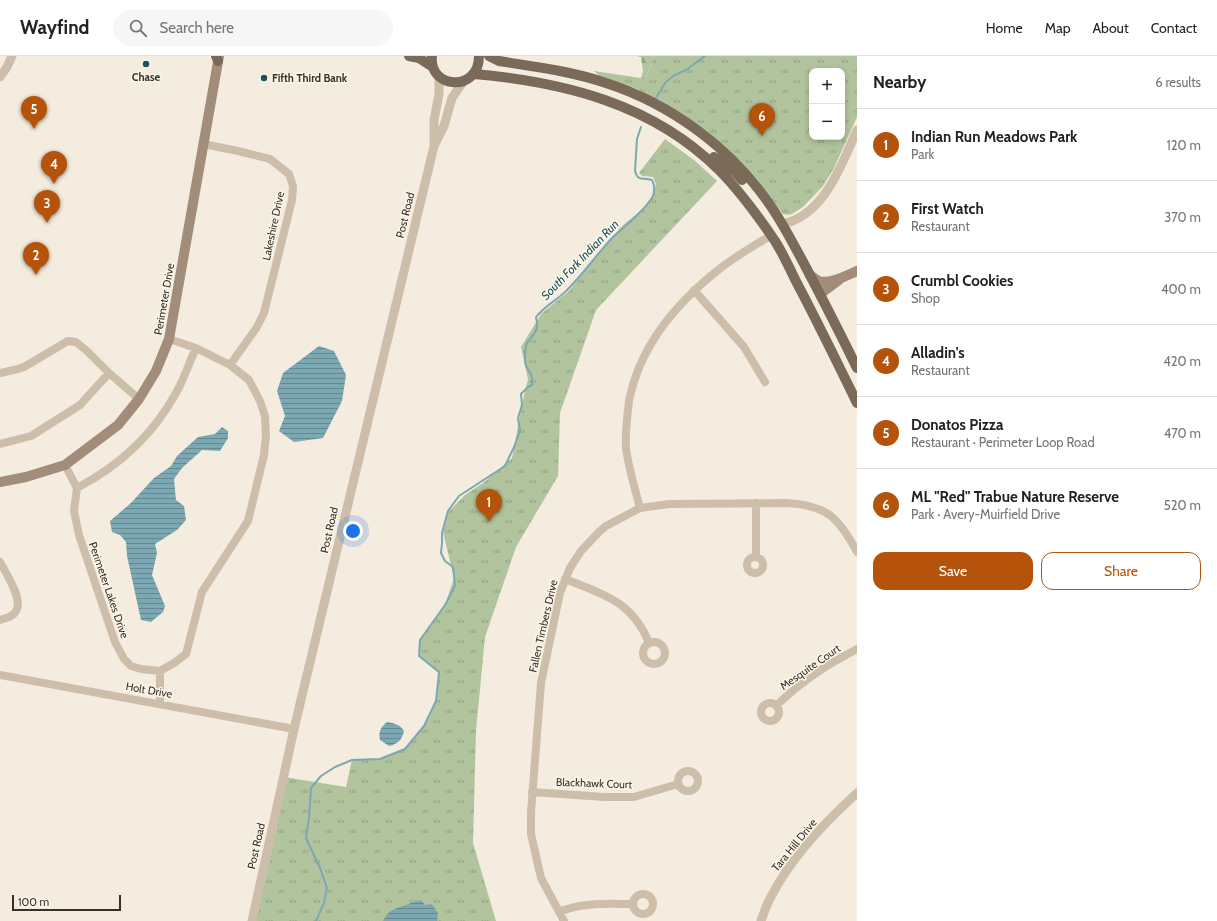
<!DOCTYPE html>
<meta charset="utf-8">
<style>
:root{--surface:#fff;--page:#f6f6f6;--text:#222;--muted:#767676;--line:#e0e0e0;--accent:#b45309}
body{margin:0;font-family:Cabin,sans-serif;background:var(--page);color:var(--text)}
.controls{position:absolute;right:12px;top:12px;display:grid;overflow:hidden;border-radius:8px;box-shadow:0 2px 6px #0003}
.controls button{width:36px;height:36px;display:grid;place-items:center;padding:0;border:0;border-bottom:1px solid var(--line);background:var(--surface);color:var(--text);font:20px sans-serif}
.scale{position:absolute;left:12px;bottom:10px;width:109px;box-sizing:border-box;padding-left:4px;border:2px solid #393029;border-top:0;font-size:11px;line-height:14px;white-space:nowrap;color:#393029;-webkit-text-stroke:3px #fbf6eb;paint-order:stroke}
.you{position:absolute;left:353px;top:475px;width:14px;height:14px;margin:-10px;border:3px solid #fff;border-radius:50%;background:#1a73e8;box-shadow:0 0 0 6px #1a73e833}
.badge{display:grid;place-items:center;width:26px;height:26px;border-radius:50%;background:var(--accent);color:#fff;font-size:13px;font-weight:700}
.pin{position:absolute;translate:-50% -33px;filter:drop-shadow(0 1px 2px #0008)}
.pin::after{content:'';position:absolute;top:21px;width:14px;height:12px;background:inherit;clip-path:polygon(0 0,100% 0,50% 100%)}
.list{margin:0;padding:0;list-style:none}
h2{display:flex;justify-content:space-between;align-items:center;height:52px;margin:0;padding:0 16px;font-size:17px}
h2 small{font-size:13px;font-weight:400;color:var(--muted)}
.list li{display:grid;grid-template-columns:26px 1fr auto;gap:12px;align-items:center;box-sizing:border-box;height:72px;padding:0 16px;border-top:1px solid var(--line)}
.list b{display:block;font-size:15px;white-space:nowrap}
.list p{margin:0;font-size:13px;white-space:nowrap;color:var(--muted)}
.list em{font-size:13px;font-style:normal;color:var(--muted)}
.actions{display:flex;gap:8px;padding:12px 16px}
.actions a{flex:1;padding:9px 0;border:1px solid var(--accent);border-radius:12px;text-align:center;font-size:14px;color:var(--accent)}
.actions .main{background:var(--accent);color:#fff}
.icon{flex:none;width:22px;height:22px;fill:none;stroke:currentColor;stroke-width:2;stroke-linecap:round;stroke-linejoin:round}
.map{position:relative;flex:none;width:857px;height:865px;overflow:hidden}
header{display:flex;align-items:center;gap:24px;box-sizing:border-box;height:56px;padding:0 20px;background:var(--surface);border-bottom:1px solid var(--line)}
header strong{font-size:19px}
nav{display:flex;gap:22px;margin-inline-start:auto;font-size:14px}
.search{width:280px;height:36px;background:var(--page);display:flex;align-items:center;gap:10px;box-sizing:border-box;padding:0 14px;border-radius:22px;color:var(--muted);font-size:15px}
main{display:flex}
aside{flex:1;background:var(--surface)}
.map>svg:first-child{display:block}
.forest{fill:url(#forest-firs)}
.park{fill:url(#park-tufts);fill-rule:evenodd}
.water{fill:url(#water-rules)}
.lines{fill:none;stroke-linecap:round;stroke-linejoin:round}
.stream{stroke:#7ba8b2;stroke-width:2}
.minor{stroke:#cdbea9;stroke-width:8}
.tertiary{stroke:#cdbea9;stroke-width:9}
.secondary{stroke:#a18d7a;stroke-width:10}
.primary{stroke:#7c6a59;stroke-width:10}
.poi-dot{fill:#1c505d;stroke:#fbf6eb;stroke-width:1.5}
.labels{text-anchor:middle;stroke-width:3;stroke-linejoin:round;paint-order:stroke}
.poi-label{font-size:11px;font-weight:bold;fill:#393029;stroke:#fbf6eb}
.street-label{font-size:11px;fill:#393029;stroke:#fbf6eb}
.water-label{font-size:12px;font-style:italic;fill:#1c505d;stroke:#fbf6eb}
</style>
<header>
<strong>Wayfind</strong>
<div class="search"><svg class="icon" aria-label="search" viewBox="0 0 24 24"><circle cx="10" cy="10" r="6"/><path d="M15 15l6 6"/></svg>Search here</div>
<nav><a>Home</a><a>Map</a><a>About</a><a>Contact</a></nav>
</header>
<main>
<div class="map">
<svg width="857" height="865" viewBox="0 0 857 865">
<defs>
<pattern id="forest-firs" width="22" height="20" patternUnits="userSpaceOnUse"><rect width="22" height="20" fill="#b1c49d"/><path d="M5 1l3.5 6h-7zM16 11l3.5 6h-7z" fill="#91a080"/></pattern>
<pattern id="park-tufts" width="24" height="20" patternUnits="userSpaceOnUse"><rect width="24" height="20" fill="#b1c49d"/><path d="M3 7l-1-3M5 7V3M7 7l1-3M15 17l-1-3M17 17v-4M19 17l1-3" fill="none" stroke="#91a080"/></pattern>
<pattern id="water-rules" width="6" height="5" patternUnits="userSpaceOnUse"><rect width="6" height="5" fill="#7ba8b2"/><path d="M0 2.5h6" fill="none" stroke="#668991"/></pattern>
</defs>
<rect width="100%" height="100%" fill="#f4ecde"/>
<path class="forest" d="M636,0H654L645,24L641,22L643,15L641,1Z"/>
<path class="park" d="M654,0H857V61L834,112L823,130L803,151L792,158L788,159L783,158L768,139L661,46L635,32L600,20L594,15L641,22L645,24ZM812,15H842V81H812Z
M665,83L694,104L717,125L596,254L560,357L558,420L516,491L485,581L476,675L473,787L496,865H252L284,721L346,731L352,704L380,703L405,693L424,670L436,645L439,617L419,600L420,584L445,549L454,522L443,476L449,455L465,439L483,427L512,402L523,344L528,323L521,291L541,258L569,235L621,171L645,151L654,137L656,127L653,121L642,120L639,117Z"/>
<path class="water" d="M319,290L334,295L346,319L342,345L323,382L294,386L279,375L285,360L277,335L283,317Z
M222,371L228,375V382L220,395L202,394L182,412L174,423L176,444L184,450L186,464L177,474L155,488L157,497L152,519L165,550L163,556L151,566L141,564L127,500L126,486L120,479L112,476L110,465L131,447L154,422L171,410L177,400L198,381L215,378Z
M387,666C394,667 401,669 404,675C402,684 398,688 389,690L380,684C378,676 381,671 387,666Z
M421,844L425,849L432,848L438,857L437,865H383C389,853 395,853 406,849C411,847 416,845 421,844Z"/>
<g class="lines">
<path class="stream" d="M656,42L665,27L673,20L686,14L705,0
M316,865L324,847L327,832L320,812L306,782L309,762L311,732L321,720L335,711L352,704L380,703L405,693L424,670L436,645L439,616L419,600L420,584L445,549L452,536L455,529L453,511L445,505L441,497L442,487V477L448,455L459,440L505,410L514,391L520,375L518,362L522,349L521,338L528,331L532,329C534,314 524,315 525,303C525,298 525,291 527,287C530,282 537,277 537,270C538,267 536,264 536,261C544,251 555,245 564,237C582,220 596,199 613,181C626,169 642,157 652,142C655,137 655,129 652,124C643,121 638,126 635,115L637,83L641,71"/>
<path class="minor" d="M203,88L238,95L270,103L289,118L293,130L292,144L264,257L257,271L230,309
M694,234L744,291L765,326
M0,317L18,313L24,311L68,285L76,286L87,295L109,317L139,343
M0,388L31,380L80,349L109,317
M65,409L77,432L74,455L79,479L115,586L124,603L131,610L141,613L160,615L174,607L186,598L202,536L248,465L264,399L266,379L265,360L260,345L249,324L230,309L196,292L169,283
M77,432C119,410 153,379 176,337C184,323 189,307 196,292
M756,447V501
M640,452C635,433 629,413 626,393C625,377 627,361 629,345C640,288 678,245 722,211C735,201 750,192 765,183L771,180
M747 509a8 8 0 1 1 16 0a8 8 0 1 1-16 0Z
M0,506C5,516 24,544 16,555C13,561 6,562 0,564
M565,523C603,538 633,546 649,587
M643 597a11 11 0 1 1 22 0a11 11 0 1 1-22 0Z
M0,619L294,673
M761 656a9 9 0 1 1 18 0a9 9 0 1 1-18 0Z
M160,648V615
M776,650C800,626 828,608 857,593
M678 725a10 10 0 1 1 20 0a10 10 0 1 1-20 0Z
M532,736L604,741H634L678,728
M633 848a10 10 0 1 1 20 0a10 10 0 1 1-20 0Z
M559,856C582,846 607,848 632,848
M564,865L541,822L531,778V756L541,627L560,537L570,512L581,495L599,476L606,470L640,452L669,448L787,447C827,449 839,462 857,496"/>
<path class="tertiary" d="M0,21L7,11L12,0
M434,87V64L439,38V20
M782,168C824,160 842,108 857,74
M252,865L294,673L434,90L444,70L452,42L463,26
M761,865C764,856 767,847 772,839C792,800 825,766 857,737"/>
<path class="secondary" d="M810,219C813,221 816,224 819,225C830,229 847,219 857,215
M820,238L839,224
M0,426L26,421L65,409L118,369L139,343L156,315L169,283L219,0"/>
<path class="primary" d="M216,0L218,5
M409,0L419,2L433,11
M432,0C428,33 479,37 479,0
M489,0L499,5C535,11 571,15 606,27C671,48 731,92 770,149C782,166 791,184 801,202C820,238 839,275 857,312
M474,18C564,26 653,48 719,114C740,135 758,160 775,185C784,199 791,216 799,231C819,269 838,308 857,347
M714,101L735,116L742,124"/>
</g>
<g class="poi-dot">
<circle cx="146" cy="8" r="4"/>
<circle cx="264" cy="22" r="4"/>
</g>
<g class="labels">
<g class="poi-label">
<text x="146" y="25">Chase</text>
<text x="272" y="26" text-anchor="start">Fifth Third Bank</text>
</g>
<g class="street-label">
<text transform="translate(405 159) rotate(-76)" y="4">Post Road</text>
<text transform="translate(273 170) rotate(-78)" y="4">Lakeshire Drive</text>
<text transform="translate(164 243) rotate(-80)" y="4">Perimeter Drive</text>
<text transform="translate(329 474) rotate(-77)" y="4">Post Road</text>
<text transform="translate(109 534) rotate(71)" y="4">Perimeter Lakes Drive</text>
<text transform="translate(543 570) rotate(-77)" y="4">Fallen Timbers Drive</text>
<text transform="translate(810 611) rotate(-35)" y="4">Mesquite Court</text>
<text transform="translate(149 634) rotate(10)" y="4">Holt Drive</text>
<text transform="translate(594 727) rotate(2)" y="4">Blackhawk Court</text>
<text transform="translate(794 789) rotate(-51)" y="4">Tara Hill Drive</text>
<text transform="translate(256 790) rotate(-77)" y="4">Post Road</text>
</g>
<g class="water-label">
<text transform="translate(580 204) rotate(-46)" y="4">South Fork Indian Run</text>
</g>
</g>
</svg>
<div class="controls">
<button>+</button>
<button>−</button>
</div>
<div class="scale">100 m</div>
<div class="you"></div>
<div class="pin badge" style="left:489px;top:466px">1</div>
<div class="pin badge" style="left:36px;top:219px">2</div>
<div class="pin badge" style="left:47px;top:167px">3</div>
<div class="pin badge" style="left:54px;top:128px">4</div>
<div class="pin badge" style="left:34px;top:73px">5</div>
<div class="pin badge" style="left:762px;top:80px">6</div>
</div>
<aside>
<h2>Nearby<small>6 results</small></h2>
<ul class="list">
<li><span class="badge">1</span><div><b>Indian Run Meadows Park</b><p>Park</p></div><em>120 m</em></li>
<li><span class="badge">2</span><div><b>First Watch</b><p>Restaurant</p></div><em>370 m</em></li>
<li><span class="badge">3</span><div><b>Crumbl Cookies</b><p>Shop</p></div><em>400 m</em></li>
<li><span class="badge">4</span><div><b>Alladin's</b><p>Restaurant</p></div><em>420 m</em></li>
<li><span class="badge">5</span><div><b>Donatos Pizza</b><p>Restaurant · Perimeter Loop Road</p></div><em>470 m</em></li>
<li><span class="badge">6</span><div><b>ML &quot;Red&quot; Trabue Nature Reserve</b><p>Park · Avery-Muirfield Drive</p></div><em>520 m</em></li>
</ul>
<div class="actions"><a class="main">Save</a><a>Share</a></div>
</aside>
</main>
